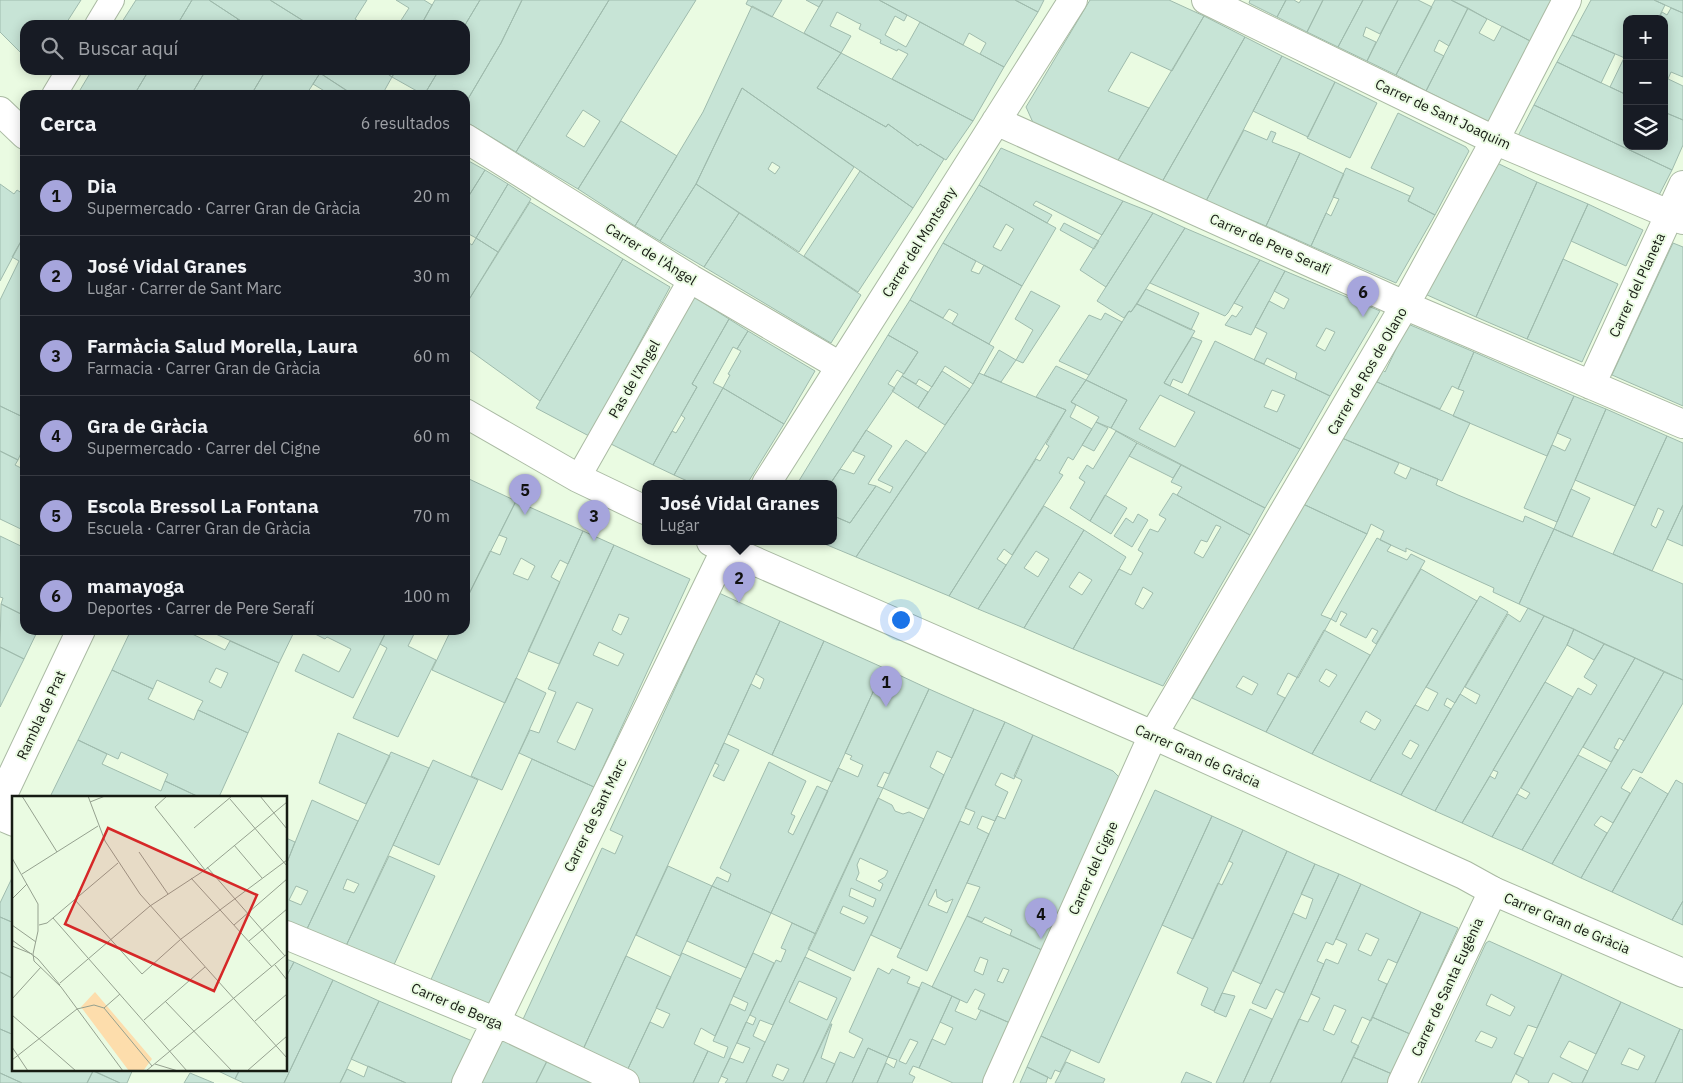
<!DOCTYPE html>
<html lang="es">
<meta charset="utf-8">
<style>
:root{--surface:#171b24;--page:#20242c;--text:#f1f3f6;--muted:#9ea1a6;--line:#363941;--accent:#a6a5dc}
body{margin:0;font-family:"IBM Plex Sans",sans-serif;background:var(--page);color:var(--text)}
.controls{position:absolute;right:15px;top:15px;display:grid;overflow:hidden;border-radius:10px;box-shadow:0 2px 12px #0003}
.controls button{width:45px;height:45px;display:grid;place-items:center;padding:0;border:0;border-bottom:1px solid var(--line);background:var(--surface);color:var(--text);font:25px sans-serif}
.you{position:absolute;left:900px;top:619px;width:18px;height:18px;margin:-12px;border:4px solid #fff;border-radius:50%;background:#1a73e8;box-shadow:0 0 0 8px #1a73e833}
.badge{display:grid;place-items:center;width:32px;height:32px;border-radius:50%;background:var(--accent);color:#111;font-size:16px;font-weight:700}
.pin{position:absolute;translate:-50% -41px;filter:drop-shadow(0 1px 2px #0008)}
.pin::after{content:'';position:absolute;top:26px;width:18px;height:15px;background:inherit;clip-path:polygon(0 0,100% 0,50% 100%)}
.popup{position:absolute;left:642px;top:480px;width:195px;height:65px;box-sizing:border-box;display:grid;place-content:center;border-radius:10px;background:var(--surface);filter:drop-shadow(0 1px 4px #0005);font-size:16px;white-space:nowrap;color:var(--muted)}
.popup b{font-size:19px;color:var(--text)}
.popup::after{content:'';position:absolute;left:50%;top:100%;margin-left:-10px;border:10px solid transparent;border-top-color:var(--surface)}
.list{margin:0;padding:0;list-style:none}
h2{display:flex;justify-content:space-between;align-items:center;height:65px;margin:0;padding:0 20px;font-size:21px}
h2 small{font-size:16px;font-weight:400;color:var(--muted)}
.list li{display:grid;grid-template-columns:32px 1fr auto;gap:15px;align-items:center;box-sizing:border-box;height:80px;padding:0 20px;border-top:1px solid var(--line)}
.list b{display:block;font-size:19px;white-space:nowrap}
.list p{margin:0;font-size:16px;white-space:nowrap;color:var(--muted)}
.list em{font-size:16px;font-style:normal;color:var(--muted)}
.icon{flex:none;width:28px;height:28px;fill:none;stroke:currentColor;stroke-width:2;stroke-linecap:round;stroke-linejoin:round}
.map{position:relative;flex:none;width:1683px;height:1083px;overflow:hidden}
.search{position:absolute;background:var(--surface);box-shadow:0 2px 12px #0003;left:20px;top:20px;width:450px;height:55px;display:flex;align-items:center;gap:12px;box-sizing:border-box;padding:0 18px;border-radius:15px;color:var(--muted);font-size:19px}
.panel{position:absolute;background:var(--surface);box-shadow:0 2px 12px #0003;left:20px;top:90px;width:450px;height:545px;border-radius:15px}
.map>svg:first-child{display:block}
.building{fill:#c7e4d6;stroke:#9fbbad;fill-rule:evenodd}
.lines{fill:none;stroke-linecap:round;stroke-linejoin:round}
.pedestrian-casing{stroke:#aabaa3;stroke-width:26}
.minor-casing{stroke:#aabaa3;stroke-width:30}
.tertiary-casing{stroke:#aabaa3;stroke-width:30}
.pedestrian{stroke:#fff;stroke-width:24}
.minor{stroke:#fff;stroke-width:28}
.tertiary{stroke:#fff;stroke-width:28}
.labels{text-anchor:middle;stroke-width:4;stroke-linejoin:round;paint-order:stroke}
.street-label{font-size:14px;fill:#161b13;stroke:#eafbe2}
.inset-road{fill:none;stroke:#95a18f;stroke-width:1}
.view{fill:#d62828;fill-opacity:0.15;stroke:#d62828;stroke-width:2.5}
.inset-edge{fill:none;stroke:#161b13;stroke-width:2.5}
</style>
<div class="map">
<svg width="1683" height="1083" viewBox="0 0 1683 1083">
<rect width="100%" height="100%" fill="#eafbe2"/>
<path class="building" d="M0,0H81L65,25H25V57L0,32Z
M136,0H192L177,25H120Z
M192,0H209L238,19L234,25H177Z
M209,0H270L310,25H247Z
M270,0H367L355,19L365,25H310Z
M396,0H424L432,5L421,25H398L409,8Z
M435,0H480L465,25H421Z
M480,0H522L501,43L465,104V95H424L439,70H465V25Z
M522,0H609L516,152L465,121V104L501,43Z
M609,0H696L578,189L516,152ZM583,110L600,121L584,147L566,136Z
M748,0H782L772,17L746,4Z
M806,0H823L819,7Z
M823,0H879L907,15L904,21L895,16L885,35L906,47L920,22L1004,67L973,121L892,79L908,54L898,49L897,51L880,43L881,40L859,29L861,24L858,23L837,12L830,26L851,36L841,53L804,33Z
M879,0H1015L1038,12L1004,67L980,54L986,43L969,33L963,45Z
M1015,0H1044L1038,12Z
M1090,0H1169L1204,16L1172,71L1131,52L1108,91L1149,108L1117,162L1035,127L1026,107Z
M1250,0H1286L1277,17L1249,3Z
M1286,0H1294L1299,3L1301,0H1323L1307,32L1277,17Z
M1323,0H1363L1338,47L1307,32Z
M1363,0H1398L1380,34L1366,27L1363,36L1376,42L1367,61L1338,47Z
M1398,0H1418L1432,7L1396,75L1367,61Z
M1435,0H1451L1468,8L1449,46L1439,40L1434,51L1444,56L1426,91L1396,75Z
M1451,0H1555L1532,42Z
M1591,0H1654L1665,5L1658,19H1627V59L1572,35Z
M1654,0H1683V13L1665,5Z
M752,6L841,53L817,88L886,127L888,124L918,146L920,144L944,159L913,208L742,88L696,184L660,241L635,226L703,112Z
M1468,8L1487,19L1479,33L1494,41L1502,26L1532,42L1489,122L1426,91Z
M1671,8L1683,13V77L1671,72L1668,79L1664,77L1665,20L1659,18L1662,12L1667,15Z
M1204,16L1245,37L1162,182L1117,162Z
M238,19L247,25H234Z
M1572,35L1615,54L1601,83L1557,62Z
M1245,37L1282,56L1206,201L1162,182Z
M841,53L973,121L946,160L920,144L918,146L888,124L886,127L817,88Z
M1282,56L1335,82L1308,137L1253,111Z
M1624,58L1627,59V95L1610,87Z
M1557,62L1627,95V146H1664V112L1683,120V145L1672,170L1534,105Z
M92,70H149L134,95H77Z
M149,70H206L191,95H134Z
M206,70H266L251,95H191Z
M266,70H315L320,73L306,95H251Z
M315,70H382L392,77L382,95H354Z
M382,70H396L392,77Z
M396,70H439L424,95L392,77Z
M320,73L347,91L345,95H331L313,84Z
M1664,77L1683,86V120L1664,112Z
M1335,82L1377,103L1350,158L1307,138Z
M742,88L854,167L799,252L696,184ZM772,162L780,167L775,174L768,169Z
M1534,105L1672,170L1657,199L1518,136Z
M1398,113L1466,147L1469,151L1435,215L1408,201L1414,188L1371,168Z
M621,121L677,156L635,226L578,189Z
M1244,130L1267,140L1271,131L1276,133L1272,142L1300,153L1266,226L1206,201Z
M1001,148L1123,201L1102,235L1036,201L1033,205L1052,215L1047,223L979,185Z
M1300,153L1344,174L1311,246L1266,226Z
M465,159L485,170L465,202Z
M1497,163L1537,182L1476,317L1425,294Z
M1346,168L1410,196L1408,201L1435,215L1396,283L1311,246L1326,213L1331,216L1339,199L1333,197Z
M485,170L508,184L476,238L465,232V202Z
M860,171L913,208L858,292L804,256Z
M1537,182L1588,204L1527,339L1476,317Z
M0,184L14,194L17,190L25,195V234L0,281Z
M508,184L531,199L498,252L476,238Z
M696,184L739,213L704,267L660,241Z
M979,185L1056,228L1022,286L943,243ZM1006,224L1014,229L1001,251L993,247Z
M1123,201L1153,213L1106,287L1080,270Z
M530,202L623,259L540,401L465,347V306Z
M1588,204L1643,230L1626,266L1571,241Z
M739,213L861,295L831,343L704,267Z
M1153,213L1185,228L1131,312L1129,311L1124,318L1097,301Z
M1064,223L1099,241L1094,249L1060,230Z
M1185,228L1260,260L1228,313L1225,316L1150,283Z
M25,234V418L0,406V300L19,261L12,257Z
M476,238L498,252L465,306V262L469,256L465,255V240L472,245Z
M943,243L976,261L971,271L979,274L984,265L1022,286L989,344L952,324L958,314L949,309L943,318L910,300Z
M1673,243L1683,247V406L1612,375Z
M623,259L670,287L589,436L536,408Z
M1563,259L1618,284L1582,362L1527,339Z
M1260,260L1285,271L1251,335L1225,325L1232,315L1236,317L1243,307L1234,303Z
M1285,271L1380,311L1330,396L1295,379L1297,373L1267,358L1264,364L1254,360L1267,333L1255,327L1269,301L1284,309L1289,299L1274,291ZM1326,328L1335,332L1325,351L1316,346Z
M1146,289L1199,313L1191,330L1137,304Z
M1031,291L1060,306L1023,363L1016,360L1033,330L1015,319Z
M691,295L729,319L692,384L697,387L653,465L607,442Z
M910,300L994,347L973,384L945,366L932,387L919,379L916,384L902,376L918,352L888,335Z
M1137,304L1195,331L1164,383L1300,449L1265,508L1111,428L1127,400L1086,380L1129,311L1131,312ZM1160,395L1195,412L1175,447L1139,429Z
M1105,313L1122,322L1089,375L1059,361L1089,315L1101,320Z
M729,319L748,331L737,349L733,347L713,383L723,388L674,475L653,465L672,431L676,433L685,418L681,415L697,387L692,384Z
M1408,324L1474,352L1458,389L1452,386L1440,409L1377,382L1383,370L1385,372Z
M748,331L815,371L784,424L723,388L730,375L728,374L741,351L737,349Z
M888,335L918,352L904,374L897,370L888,384L895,388L830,484H797Z
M1192,337L1202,341L1182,383L1173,379L1170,386L1164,383Z
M1215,341L1330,396L1300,449L1188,395ZM1272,390L1285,395L1277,412L1264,407Z
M999,350L1016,360L1001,382L984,375Z
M1474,352L1574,396L1547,456L1453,416L1464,391L1458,389Z
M1056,366L1086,380L1071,402L1076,405L1070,417L1092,429L1073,460L1068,457L1059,473L1063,475L1012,555L1004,549L997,559L1006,565L978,609L949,596L1036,459L1040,461L1049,446L1046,444L1066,410L1036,397Z
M942,371L970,389L945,425L918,408Z
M979,373L1066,410L949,596L856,557L973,384Z
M902,376L928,392L918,408L892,391Z
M1086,380L1127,400L1111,428L1096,422L1099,417L1071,402Z
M1375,381L1470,423L1442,481L1342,438Z
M723,388L784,424L747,484H694L674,475Z
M1574,396L1606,409L1557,522L1524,508L1552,445L1565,451L1571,439L1557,433Z
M0,406L25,418V455L21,453L18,460L0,451Z
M1606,409L1667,436L1635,506L1575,480Z
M1096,422L1108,428L1094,451L1082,445Z
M866,430L892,446L868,484L876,486L850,523L836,517L833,521V484H830L840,469L854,474L865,456L853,451Z
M1116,431L1137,443L1090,521L1070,508L1085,482L1079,478L1087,465L1093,469Z
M1667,436L1683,443V505L1652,571L1613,554ZM1658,508L1664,511L1656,528L1651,525Z
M1342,438L1399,463L1394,473L1406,479L1411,468L1438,479L1436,485L1458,495L1523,522L1525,516L1554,529L1519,604L1493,592L1494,588L1406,548V552L1380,540L1384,531L1371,524L1367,534L1303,504Z
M906,440L926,453L856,557L820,542H833V521L836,517L850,523L876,486L890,493L893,487L878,480Z
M1137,443L1181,465L1173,478L1129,456Z
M0,451L18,460L15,465L25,470V531L0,519Z
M1181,465L1265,508L1250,535L1177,495L1182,487L1171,482Z
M469,479L516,501L465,602V486Z
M1571,489L1590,498L1572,537L1554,529Z
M1173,493L1250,535L1163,686L1073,649L1119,569L1131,575L1143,553L1138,550L1150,529L1158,532L1166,519L1159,515ZM1216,525L1221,527L1203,558L1194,553L1201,540L1207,542ZM1143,587L1153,593L1143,609L1135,604Z
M1105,495L1127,508L1111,534L1090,521Z
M516,501L583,531L568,564L560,560L551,577L560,582L505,703L432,670L451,630H465V602L490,551L500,555L507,538L499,535ZM521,558L535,566L528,580L513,574Z
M1303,504L1367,534L1321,615L1331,619L1298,678L1288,673L1277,694L1285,698L1266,732L1192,698ZM1243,676L1258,684L1252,695L1236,687Z
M1683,505V546L1667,539Z
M1044,506L1084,530L1024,628L978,609ZM1036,551L1049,559L1038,577L1024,568Z
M1138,514L1148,520L1132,547L1114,536L1126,518L1133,523Z
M1554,529L1683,584V680L1519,604Z
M1084,530L1126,557L1073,649L1024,628ZM1079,572L1092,580L1082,595L1069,587Z
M583,531L614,545L559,664L528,651Z
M0,536L25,548V616L1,604L3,598L0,597Z
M1377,538L1391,545L1387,551L1407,560L1411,554L1425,561L1376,644L1372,641L1378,631L1372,628L1366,638L1340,625L1347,614L1341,611L1336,622L1331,619Z
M614,545L690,579L594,787L519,753L530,730L539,733L556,692L548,689ZM619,614L629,618L621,635L612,630ZM599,642L624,654L618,666L593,655ZM577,702L593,709L575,750L557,742Z
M1421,569L1477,601L1370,781L1312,754ZM1366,711L1381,720L1375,730L1360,722Z
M719,593L780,621L580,1056L519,1028L602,848L615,854L623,836L610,830Z
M1480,596L1508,612L1455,703L1447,698L1444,705L1451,709L1401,795L1370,781L1415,705L1428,711L1438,693L1426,687L1428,684ZM1410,740L1419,745L1411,759L1402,754Z
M1,604L25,616V630H38L24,659L0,647Z
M1528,608L1544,616L1435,811L1401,795L1460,694L1476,704L1480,695L1465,687L1508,614L1520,622Z
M1544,616L1574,629L1567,645L1462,823L1435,811Z
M780,621L824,641L772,755L728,734L751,684L760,689L764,679L756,674Z
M1574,629L1604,644L1594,660L1567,645Z
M131,630H184L225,650L230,641L279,663L248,733L198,710L203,701L157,680L153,689L112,670ZM216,668L228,673L221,688L209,682Z
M207,630H295L279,663Z
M314,630H376L385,634L353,698L295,671L303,654L339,672L351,649L327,637L325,639L313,633Z
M387,630H416L408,646L436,660L398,737L353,718L387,648L380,644Z
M1324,630L1370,655L1312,754L1266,732ZM1326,669L1337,675L1329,687L1319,681Z
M824,641L884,668L832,782L772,755Z
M1604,644L1635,658L1522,850L1492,837L1517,794L1526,799L1530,793L1521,788L1578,688L1591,695L1597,685L1584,677Z
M0,647L24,659L0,707Z
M1635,658L1664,672L1624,741L1619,738L1614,748L1618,750L1611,762L1583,747Z
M884,668L929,689L889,774L884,772L877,786L883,788L816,934L771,913L838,768L858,777L863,765L850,759L852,756L845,753Z
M112,670L153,689L148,699L194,720L198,710L248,733L219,797H199L165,781L168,774L121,752L118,759L78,740Z
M1664,672L1683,680V703L1642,773L1633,769L1621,788L1630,793L1613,823L1601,816L1594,825L1607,833L1581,878L1552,864Z
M516,678L546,693L502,790L471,776Z
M1545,682L1573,697L1492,837L1462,823L1490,776L1495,779L1498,772L1493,770Z
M929,689L974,709L952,758L937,751L930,767L944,775L929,809L883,788Z
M974,709L1005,722L901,949L871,935Z
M1005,722L1033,735L1014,779L1001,773L995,785L1008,792L995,821L982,816L977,828L989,834L927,971L897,957L959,823L960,821L969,825L975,812L965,808ZM936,889L937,897L946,902L953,899L947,913L928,905Z
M338,733L390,756L366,804L319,783Z
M1033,735L1113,771L1120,778L1044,951L1010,935L1012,930L985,917L982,922L967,916L980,887L967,883L997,816L1005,819L1022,780L1014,776Z
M78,740L107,754L102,764L161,791L165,781L199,797H50Z
M724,743L739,750L724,781L713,776L719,765L715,763Z
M391,752L429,768L345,948L306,931ZM347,879L359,884L354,893L343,889Z
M1578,755L1607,770L1552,864L1522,850Z
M532,759L594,787L490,1014L428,986Z
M433,760L478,780L439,865L393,845Z
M769,762L806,781L791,814L795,816L788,832L793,835L817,786L828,791L771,913L712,886L717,877L728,882L731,874L720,868Z
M1640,777L1668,794L1612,892L1581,878Z
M1676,780L1683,784V901L1672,920L1612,892Z
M1155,790L1212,816L1099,1063L1041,1036Z
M878,798L892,805L895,811L903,814L909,812L924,819L854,971L808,949ZM860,858L888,871L885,877L878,881L883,884L880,891L856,880L859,873L857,865ZM851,888L876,899L873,907L849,896ZM843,906L868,917L864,924L840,913Z
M312,800L358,821L306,931L286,922V865ZM296,886L308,891L301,905L289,900Z
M1212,816L1243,830L1193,939L1162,925Z
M1243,830L1287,851L1214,1011L1201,1005L1208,988L1177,973L1218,883L1222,885L1233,863L1229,861Z
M286,838L295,842L286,865Z
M1287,851L1315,864L1261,984L1233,971Z
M389,856L435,876L392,969L345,948Z
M1315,864L1339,874L1284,993L1276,989L1266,1009L1252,1003L1293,913L1306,919L1313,899L1301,894Z
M668,866L712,886L680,956L636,935Z
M1339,874L1361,884L1333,945L1326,942L1317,961L1324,964L1307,1003L1270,1083H1243Z
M12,878H14V923L0,917V903Z
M1361,884L1421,912L1397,963L1388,959L1378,980L1387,984L1371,1021L1362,1017L1351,1042L1359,1046L1341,1083H1270L1299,1019L1308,1022L1320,998L1311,994L1326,959L1338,964L1347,944L1336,939ZM1366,933L1379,939L1371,956L1358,950ZM1334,1005L1346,1010L1334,1035L1323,1030Z
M712,886L771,913L746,968L687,941Z
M1683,901V925L1672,920Z
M1421,912L1458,928L1410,1034L1372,1017Z
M967,916L1044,951L1010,1023L978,1009L985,994L975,989L967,1003L932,987ZM980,957L988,960L983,975L974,971ZM1003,968L1009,970L1003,983L997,981Z
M0,917L14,923V979L0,972Z
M792,923L816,934L773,1025L760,1020L753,1036L765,1042L746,1083H725L728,1079L721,1076L730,1058L743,1063L750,1048L737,1043L746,1022L753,1025L756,1018L750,1015L776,960L781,962L786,950L781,948Z
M1489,941L1562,974L1537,1028L1528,1025L1514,1054L1523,1058L1511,1083H1421L1486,943ZM1491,994L1515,1007L1510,1016L1486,1005ZM1481,1031L1497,1038L1492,1048L1475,1041Z
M682,953L741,979L715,1036L701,1028L694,1044L708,1051L693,1083H641L625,1075L650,1022L663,1028L670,1014L656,1008Z
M753,953L774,963L718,1083H693L708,1051L724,1058L728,1047L713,1041L730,1004L745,1011L748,1003L733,996Z
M626,956L671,977L625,1075L580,1056Z
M805,957L851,978L803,1083H746ZM799,981L837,998L827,1020L789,1002ZM777,1064L789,1069L783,1081L772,1076Z
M286,959L294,962L286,977Z
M294,962L333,980L284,1083H244L235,1079L240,1069H286V977Z
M878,968L889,974L892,969L910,977L907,983L920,988L888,1057L868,1048L852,1083H826L840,1052L854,1058L863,1039L849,1032Z
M0,972L14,979V1035L0,1029Z
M1562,974L1621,1002L1596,1054L1569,1041L1560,1057L1588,1071L1582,1083H1573L1553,1073L1548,1083H1528L1529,1081L1516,1074Z
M333,980L379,1001L340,1083H284Z
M922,982L952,996L919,1068L913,1066L909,1074L915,1077L912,1083H877L886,1063L894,1068L897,1060L888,1057ZM910,1039L918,1042L906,1064L899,1061Z
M1222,993L1235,996L1226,1017L1214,1012Z
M952,996L960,1000L955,1011L976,1020L981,1010L1010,1023L983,1083H953L919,1068L932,1039L945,1045L953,1028L940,1022Z
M379,1001L477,1043L458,1083H406L351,1059Z
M1621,1002L1680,1029L1667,1058L1655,1083H1582ZM1629,1048L1645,1056L1638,1070L1621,1064Z
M1250,1009L1272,1019L1243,1083H1216Z
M1372,1017L1410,1034L1392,1074L1353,1057Z
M831,1024H832L821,1058L835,1064L826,1083H803Z
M0,1029L14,1035V1069H89L93,1071L87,1083H22L0,1073Z
M1680,1029L1683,1030V1083H1655Z
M498,1030L550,1055L536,1083H472Z
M1041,1036L1071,1050L1060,1072L1055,1070L1051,1079L1027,1067Z
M868,1048L888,1057L877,1083H852Z
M550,1055L608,1083H536Z
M1353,1057L1392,1074L1388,1083H1341Z
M1066,1062L1105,1079L1103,1083H1055Z
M368,1066L406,1083H340L347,1069L364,1077Z
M1027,1067L1048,1077L1046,1083H1020Z
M90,1069H133L127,1083H120Z
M214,1069H240L235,1079Z
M93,1071L120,1083H87Z
M1186,1072L1212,1083H1181Z
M0,1073L22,1083H0Z
M190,1073L214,1083H184Z"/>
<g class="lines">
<defs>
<path id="pedestrian" d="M97,25L112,0
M54,95L69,70
M578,478L691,279"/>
<path id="minor" d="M1206,0L1494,140L1683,220
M996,121L1411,308L1683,424
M465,138L691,279L840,366
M1591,385L1683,185
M766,484L1073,0
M0,801L81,630
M0,816L14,822
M286,935L492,1020L625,1083
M466,1083L729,542
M997,1083L1153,735L1405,305L1487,155L1567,0
M1402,1083L1493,891"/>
<path id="tertiary" d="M0,111L25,135
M465,413L578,478L645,510
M711,542L1153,735L1464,875L1493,891L1683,973"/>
</defs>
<use href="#pedestrian" class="pedestrian-casing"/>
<use href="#minor" class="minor-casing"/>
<use href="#tertiary" class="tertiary-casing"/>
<use href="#pedestrian" class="pedestrian"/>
<use href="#minor" class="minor"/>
<use href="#tertiary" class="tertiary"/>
</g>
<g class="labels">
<g class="street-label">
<text transform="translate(1443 114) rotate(25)" y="5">Carrer de Sant Joaquim</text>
<text transform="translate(919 242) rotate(-58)" y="5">Carrer del Montseny</text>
<text transform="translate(1270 244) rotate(24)" y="5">Carrer de Pere Serafí</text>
<text transform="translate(651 254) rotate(32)" y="5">Carrer de l'Àngel</text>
<text transform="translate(1637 285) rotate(-65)" y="5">Carrer del Planeta</text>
<text transform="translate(1367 371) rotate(-60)" y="5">Carrer de Ros de Olano</text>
<text transform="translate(634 379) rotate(-60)" y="5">Pas de l'Angel</text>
<text transform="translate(41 715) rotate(-65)" y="5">Rambla de Prat</text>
<text transform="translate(1198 756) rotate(24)" y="5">Carrer Gran de Gràcia</text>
<text transform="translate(595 815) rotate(-64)" y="5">Carrer de Sant Marc</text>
<text transform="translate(1093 868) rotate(-66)" y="5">Carrer del Cigne</text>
<text transform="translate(1567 923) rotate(23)" y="5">Carrer Gran de Gràcia</text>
<text transform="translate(1447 987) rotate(-65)" y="5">Carrer de Santa Eugènia</text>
<text transform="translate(457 1006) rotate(23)" y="5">Carrer de Berga</text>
</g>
</g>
<g transform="translate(12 796)">
<rect width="275" height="275" fill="#eafbe2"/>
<path d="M83,196L140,263L131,275H117L69,211Z" fill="#fdddac"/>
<path d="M109,247L116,253L133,268L123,275L117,265L121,260L107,250Z" fill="#fdddac"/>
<path class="inset-road" d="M10,0L45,56M76,0L93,45L128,98L275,262M155,0L143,11L193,74M248,0L275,33M218,3L275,70M78,6L93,0M182,32L220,0M222,49L250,82M127,56L156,98M0,62L26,108V135L21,158M195,71L273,160M10,78L86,30M179,82L260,171M0,103L15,88M63,104L130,178L169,143L275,64M41,122L175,275M0,129L24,146M27,129L35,127L106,67M222,129L275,83M0,144L26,163L48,189M237,145L275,113M0,150L20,158M21,158L22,165L49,191L111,275M263,169L275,184M48,187L138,110L193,74L275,6M0,203L29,171M153,205L220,275M92,212L108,198M0,219L64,275M132,224L193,171M243,225L275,198M0,251L16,275M0,264L65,213L82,209L92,212L140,270M143,268L166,275M134,275L275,158M235,275L275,240"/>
<path class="view" d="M96,32L245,99L202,195L53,128Z"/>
<rect width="275" height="275" class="inset-edge"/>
</g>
</svg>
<div class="controls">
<button>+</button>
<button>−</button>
<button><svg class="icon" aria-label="layers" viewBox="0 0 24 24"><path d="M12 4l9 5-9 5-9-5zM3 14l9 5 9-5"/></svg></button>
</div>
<div class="you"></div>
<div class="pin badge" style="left:886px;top:707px">1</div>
<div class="pin badge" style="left:739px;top:603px">2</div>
<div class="popup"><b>José Vidal Granes</b>Lugar</div>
<div class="pin badge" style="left:594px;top:541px">3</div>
<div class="pin badge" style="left:1041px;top:939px">4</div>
<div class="pin badge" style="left:525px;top:515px">5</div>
<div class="pin badge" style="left:1363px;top:317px">6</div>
<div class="search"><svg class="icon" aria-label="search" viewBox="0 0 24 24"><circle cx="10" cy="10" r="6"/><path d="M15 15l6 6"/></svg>Buscar aquí</div>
<section class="panel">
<h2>Cerca<small>6 resultados</small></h2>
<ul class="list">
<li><span class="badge">1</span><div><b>Dia</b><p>Supermercado · Carrer Gran de Gràcia</p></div><em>20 m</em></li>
<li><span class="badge">2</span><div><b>José Vidal Granes</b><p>Lugar · Carrer de Sant Marc</p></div><em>30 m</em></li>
<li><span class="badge">3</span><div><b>Farmàcia Salud Morella, Laura</b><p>Farmacia · Carrer Gran de Gràcia</p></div><em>60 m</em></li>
<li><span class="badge">4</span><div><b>Gra de Gràcia</b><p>Supermercado · Carrer del Cigne</p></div><em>60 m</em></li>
<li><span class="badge">5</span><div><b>Escola Bressol La Fontana</b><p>Escuela · Carrer Gran de Gràcia</p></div><em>70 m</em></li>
<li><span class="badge">6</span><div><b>mamayoga</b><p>Deportes · Carrer de Pere Serafí</p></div><em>100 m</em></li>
</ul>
</section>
</div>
